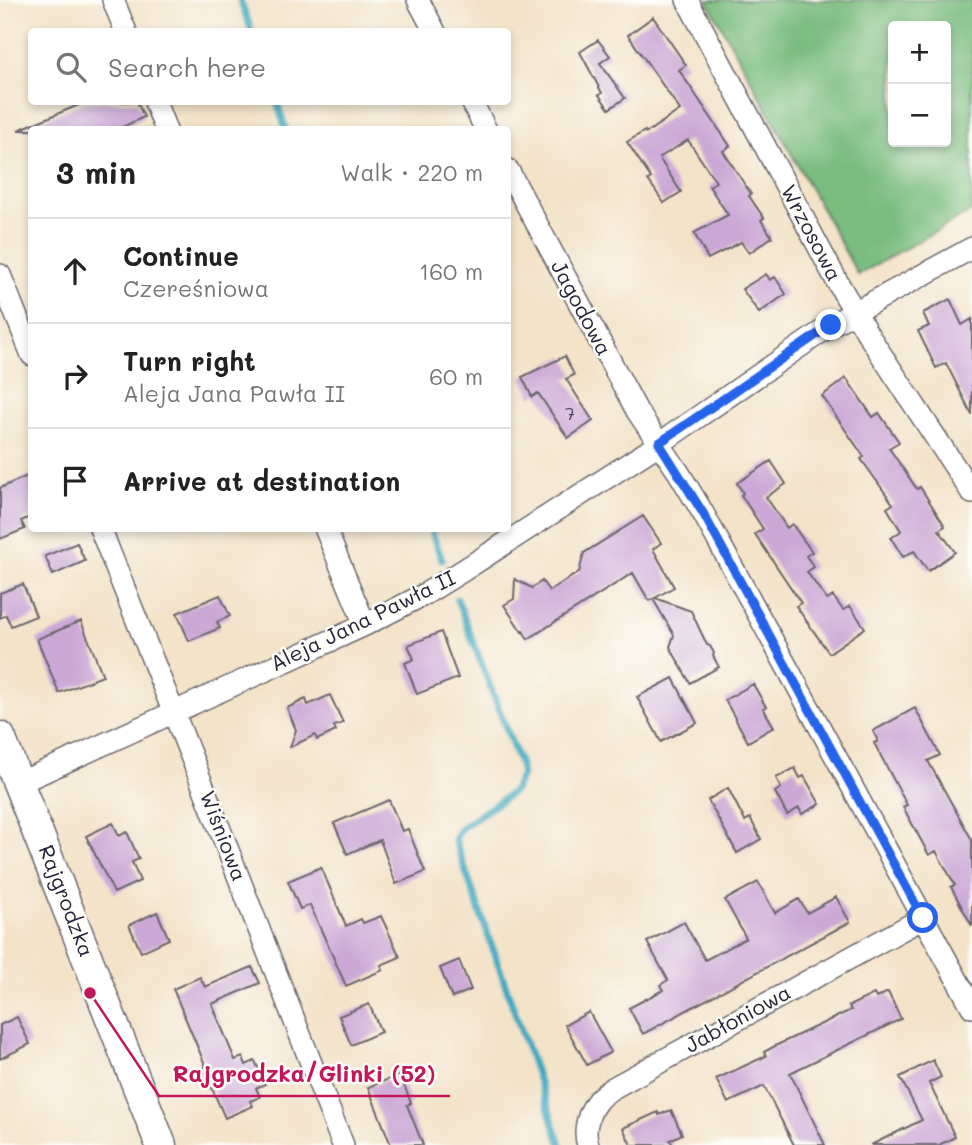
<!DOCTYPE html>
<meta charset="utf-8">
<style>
:root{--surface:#fff;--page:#f2f2f2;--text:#222;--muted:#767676;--line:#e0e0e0}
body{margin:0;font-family:Mali,sans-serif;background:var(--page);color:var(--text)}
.controls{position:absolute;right:21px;top:21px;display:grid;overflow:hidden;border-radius:7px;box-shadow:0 4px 10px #0003}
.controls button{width:63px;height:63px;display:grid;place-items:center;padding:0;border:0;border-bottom:2px solid var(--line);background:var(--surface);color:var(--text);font:35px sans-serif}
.stop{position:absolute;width:21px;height:21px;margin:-16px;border:5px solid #2563eb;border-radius:50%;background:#fff}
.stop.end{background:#2563eb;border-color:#fff;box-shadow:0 2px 7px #0008}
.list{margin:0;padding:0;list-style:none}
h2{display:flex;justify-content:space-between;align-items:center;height:91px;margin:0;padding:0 28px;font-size:30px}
h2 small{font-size:23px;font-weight:400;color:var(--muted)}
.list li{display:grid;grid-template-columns:46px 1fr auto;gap:21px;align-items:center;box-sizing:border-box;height:105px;padding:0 28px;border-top:2px solid var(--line)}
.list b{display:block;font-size:26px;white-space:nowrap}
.list p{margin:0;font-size:23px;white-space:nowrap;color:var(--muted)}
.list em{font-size:23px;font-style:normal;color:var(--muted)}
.icon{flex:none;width:38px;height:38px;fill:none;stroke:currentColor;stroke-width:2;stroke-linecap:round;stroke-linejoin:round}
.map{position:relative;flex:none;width:972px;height:1145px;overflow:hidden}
.search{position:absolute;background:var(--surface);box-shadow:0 4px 10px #0003;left:28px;top:28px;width:483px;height:77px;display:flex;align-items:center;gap:18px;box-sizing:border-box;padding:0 24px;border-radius:7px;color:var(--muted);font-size:26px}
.panel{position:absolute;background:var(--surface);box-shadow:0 4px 10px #0003;left:28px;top:126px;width:483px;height:406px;border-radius:7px}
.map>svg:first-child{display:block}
.forest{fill:#79bc7e;stroke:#4e6f5c;stroke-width:2;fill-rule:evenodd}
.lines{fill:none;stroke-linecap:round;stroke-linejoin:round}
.stream{stroke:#40a9c0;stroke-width:7}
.building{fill:#cba8d6}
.street-casing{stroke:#6b666d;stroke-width:24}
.secondary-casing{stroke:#6b666d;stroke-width:33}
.street{stroke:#fff;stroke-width:21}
.secondary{stroke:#fff;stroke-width:30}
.route{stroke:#2563eb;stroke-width:9}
.labels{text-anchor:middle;stroke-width:5;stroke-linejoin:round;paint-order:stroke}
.number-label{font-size:18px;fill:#4c4462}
.street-label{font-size:21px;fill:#22223b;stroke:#fdfcf7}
.leader{fill:none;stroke:#c2185b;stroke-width:2.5}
.callout-dot{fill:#c2185b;stroke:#fdfcf7;stroke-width:2.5}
.callout-label{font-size:23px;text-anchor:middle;font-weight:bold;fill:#c2185b;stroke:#fdfcf7;stroke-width:5;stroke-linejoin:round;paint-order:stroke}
</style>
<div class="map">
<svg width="972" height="1145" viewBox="0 0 972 1145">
<rect width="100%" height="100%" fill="#fdfcf7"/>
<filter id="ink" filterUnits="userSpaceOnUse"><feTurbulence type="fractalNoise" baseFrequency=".0143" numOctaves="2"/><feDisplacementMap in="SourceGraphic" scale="14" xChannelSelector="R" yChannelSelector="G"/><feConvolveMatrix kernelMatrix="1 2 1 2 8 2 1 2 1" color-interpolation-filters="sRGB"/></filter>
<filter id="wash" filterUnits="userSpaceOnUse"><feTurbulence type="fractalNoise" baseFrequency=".00686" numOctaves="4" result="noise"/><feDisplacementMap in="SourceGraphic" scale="28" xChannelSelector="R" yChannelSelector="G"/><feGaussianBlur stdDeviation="1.57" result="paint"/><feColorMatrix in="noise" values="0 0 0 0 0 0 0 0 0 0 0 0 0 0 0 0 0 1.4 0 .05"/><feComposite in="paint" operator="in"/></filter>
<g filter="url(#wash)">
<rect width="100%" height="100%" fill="#f3e3c9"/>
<path class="forest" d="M707,0H972V211L858,275ZM893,26H946V142H893Z"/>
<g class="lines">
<path class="stream" d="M240,0L252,32
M277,102L286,130
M430,528L442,560
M457,599L520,765L522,775L513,792L461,828L455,840L561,1145"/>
</g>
<g id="blocks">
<path class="building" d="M653,17L686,65L679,70L730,146L723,151L751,194L749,196L764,218L761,220L772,237L749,253L741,242L708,259L694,233L728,215L709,186L716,182L688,140L659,158L681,192L664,203L648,180L651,178L627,142L645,131L646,133L680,110L628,35Z
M598,40L610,56L600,63L625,98L609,109L599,95L602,93L580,52Z
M86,102H137L144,117L116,130H18Z
M766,274L770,280L775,277L786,294L759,313L742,289Z
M950,299L962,325L972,319V415L946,363L936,368L918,331L929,326L923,313Z
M565,356L574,375L566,379L593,421L568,438L538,393L532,397L522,377Z
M846,378L873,417L879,413L899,442L889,448L917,489L920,487L945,526L939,530L955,552L928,571L914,551L903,557L891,538L901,531L887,508L893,504L861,459L864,457L822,396Z
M771,461L786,484L766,497L787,528L792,524L812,552L806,556L814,567L807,572L827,600L833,596L843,610L850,606L865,628L829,653L796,606L801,603L755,534L763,529L741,495L743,493L737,483Z
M32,474V516L21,521L25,529L0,539V488Z
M643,516L661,543L653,549L674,587L655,598L691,611L707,645L710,646L714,653L713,656L719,667L690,683L670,647L674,635L653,599L649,601L633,573L528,639L523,631L522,632L504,605L514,599L515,579L532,588L542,581L549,591L579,572L584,553Z
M77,543L85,561L53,575L45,556Z
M23,584L36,616L11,626L6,615L0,618V593Z
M220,595L230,616L217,622L220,628L189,641L177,613Z
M81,621L103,676L59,693L37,639Z
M441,632L458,678L417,694L405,663L414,659L408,645Z
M673,678L697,723L661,742L637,697Z
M753,684L766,707L763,708L774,727L748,742L725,700Z
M330,695L343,723L334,726L336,731L317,740L315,735L290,747L296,730L287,708L306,699L308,705Z
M915,708L940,755L928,761L972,840V926L951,887L955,885L936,851L929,855L903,807L907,805L874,743L878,741L873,731Z
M795,768L800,778L804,776L820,804L802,814L799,808L787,815L775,792L781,788L776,778Z
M728,788L745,821L750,818L761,839L737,853L708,800Z
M389,800L402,831L408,829L425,872L396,884L380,840L347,854L334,823Z
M113,823L119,836L127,832L139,859L132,862L140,881L114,893L86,836Z
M321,867L346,926L361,919L363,923L381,916L400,957L381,965L383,970L346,986L310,905L300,909L288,881Z
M758,882L775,913L799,899L807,913L836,897L850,922L643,1034L629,1008L663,990L660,985L668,980L647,942L684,922L705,960L726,949L746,938L725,900Z
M157,912L169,939L141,952L129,925Z
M459,960L471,990L452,998L440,968Z
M252,967L260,983L212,1004L235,1060L243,1057L246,1065L255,1061L265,1084L256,1088L260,1097L250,1101L253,1106L225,1118L203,1068L206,1067L173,989L200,977L205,987Z
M888,992L901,1019L790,1073L825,1145H794L764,1086L728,1103L716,1079L766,1056L764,1052L777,1045L851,1010L849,1006L874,994L876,998Z
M369,1004L381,1032L351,1045L339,1016Z
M589,1012L611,1052L587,1065L565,1025Z
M17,1017L30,1044L0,1059V1025Z
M933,1060L941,1077L929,1083L955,1137L939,1145H871L922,1120L900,1077Z
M400,1075L411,1103L407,1105L423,1145H391L368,1087Z
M671,1110L682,1134L670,1140L673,1145H631L623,1128L658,1112L659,1115Z"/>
</g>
</g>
<g filter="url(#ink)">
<use href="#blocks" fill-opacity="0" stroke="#6b666d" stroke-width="2"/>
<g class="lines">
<defs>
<path id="street" d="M113,0L126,32
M418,0L435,32
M687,0L839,285L869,336L972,493
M155,102L166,130
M472,102L486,130
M508,170L637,411L679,473L703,513L972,1007
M0,275L32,355
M100,528L203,786L343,1145
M325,528L365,625
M19,783L365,625L425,594L464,570L659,444L831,325L972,248
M588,1145C583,1131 588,1112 598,1100C601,1096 607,1092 611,1089L923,918"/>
<path id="secondary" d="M0,737L161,1145"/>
</defs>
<use href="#street" class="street-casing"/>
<use href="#secondary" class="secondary-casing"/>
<use href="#street" class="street"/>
<use href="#secondary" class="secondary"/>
</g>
</g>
<g class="lines" filter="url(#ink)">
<path class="route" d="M831,325L659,443L703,513L923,918"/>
</g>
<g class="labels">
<g class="number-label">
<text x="570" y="420">7</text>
</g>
<g class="street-label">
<text transform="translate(811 233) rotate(62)" y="7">Wrzosowa</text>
<text transform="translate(581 308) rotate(62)" y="7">Jagodowa</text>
<text transform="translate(363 621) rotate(-26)" y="7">Aleja Jana Pawła II</text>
<text transform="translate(223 836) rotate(69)" y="7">Wiśniowa</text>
<text transform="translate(66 901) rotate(69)" y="7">Rajgrodzka</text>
<text transform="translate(738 1019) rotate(-29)" y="7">Jabłoniowa</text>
</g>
</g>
<path class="leader" d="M90 993L159 1096H450"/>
<circle class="callout-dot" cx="90" cy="993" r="7"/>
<g class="callout-label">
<text x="304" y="1082">Rajgrodzka/Glinki (52)</text>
</g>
</svg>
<div class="controls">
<button>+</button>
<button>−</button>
</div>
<div class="stop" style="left:923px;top:918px"></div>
<div class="stop end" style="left:831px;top:325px"></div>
<div class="search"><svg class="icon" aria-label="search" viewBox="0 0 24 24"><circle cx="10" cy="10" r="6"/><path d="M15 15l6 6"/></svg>Search here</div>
<section class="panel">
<h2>3 min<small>Walk · 220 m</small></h2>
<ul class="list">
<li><svg class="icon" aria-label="ahead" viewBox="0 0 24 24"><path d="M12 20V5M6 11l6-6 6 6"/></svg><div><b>Continue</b><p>Czereśniowa</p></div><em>160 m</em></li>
<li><svg class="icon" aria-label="right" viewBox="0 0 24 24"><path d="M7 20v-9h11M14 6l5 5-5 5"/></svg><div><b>Turn right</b><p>Aleja Jana Pawła II</p></div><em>60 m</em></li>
<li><svg class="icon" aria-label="arrive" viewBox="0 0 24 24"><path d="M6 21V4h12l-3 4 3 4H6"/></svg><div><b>Arrive at destination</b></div></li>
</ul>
</section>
</div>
